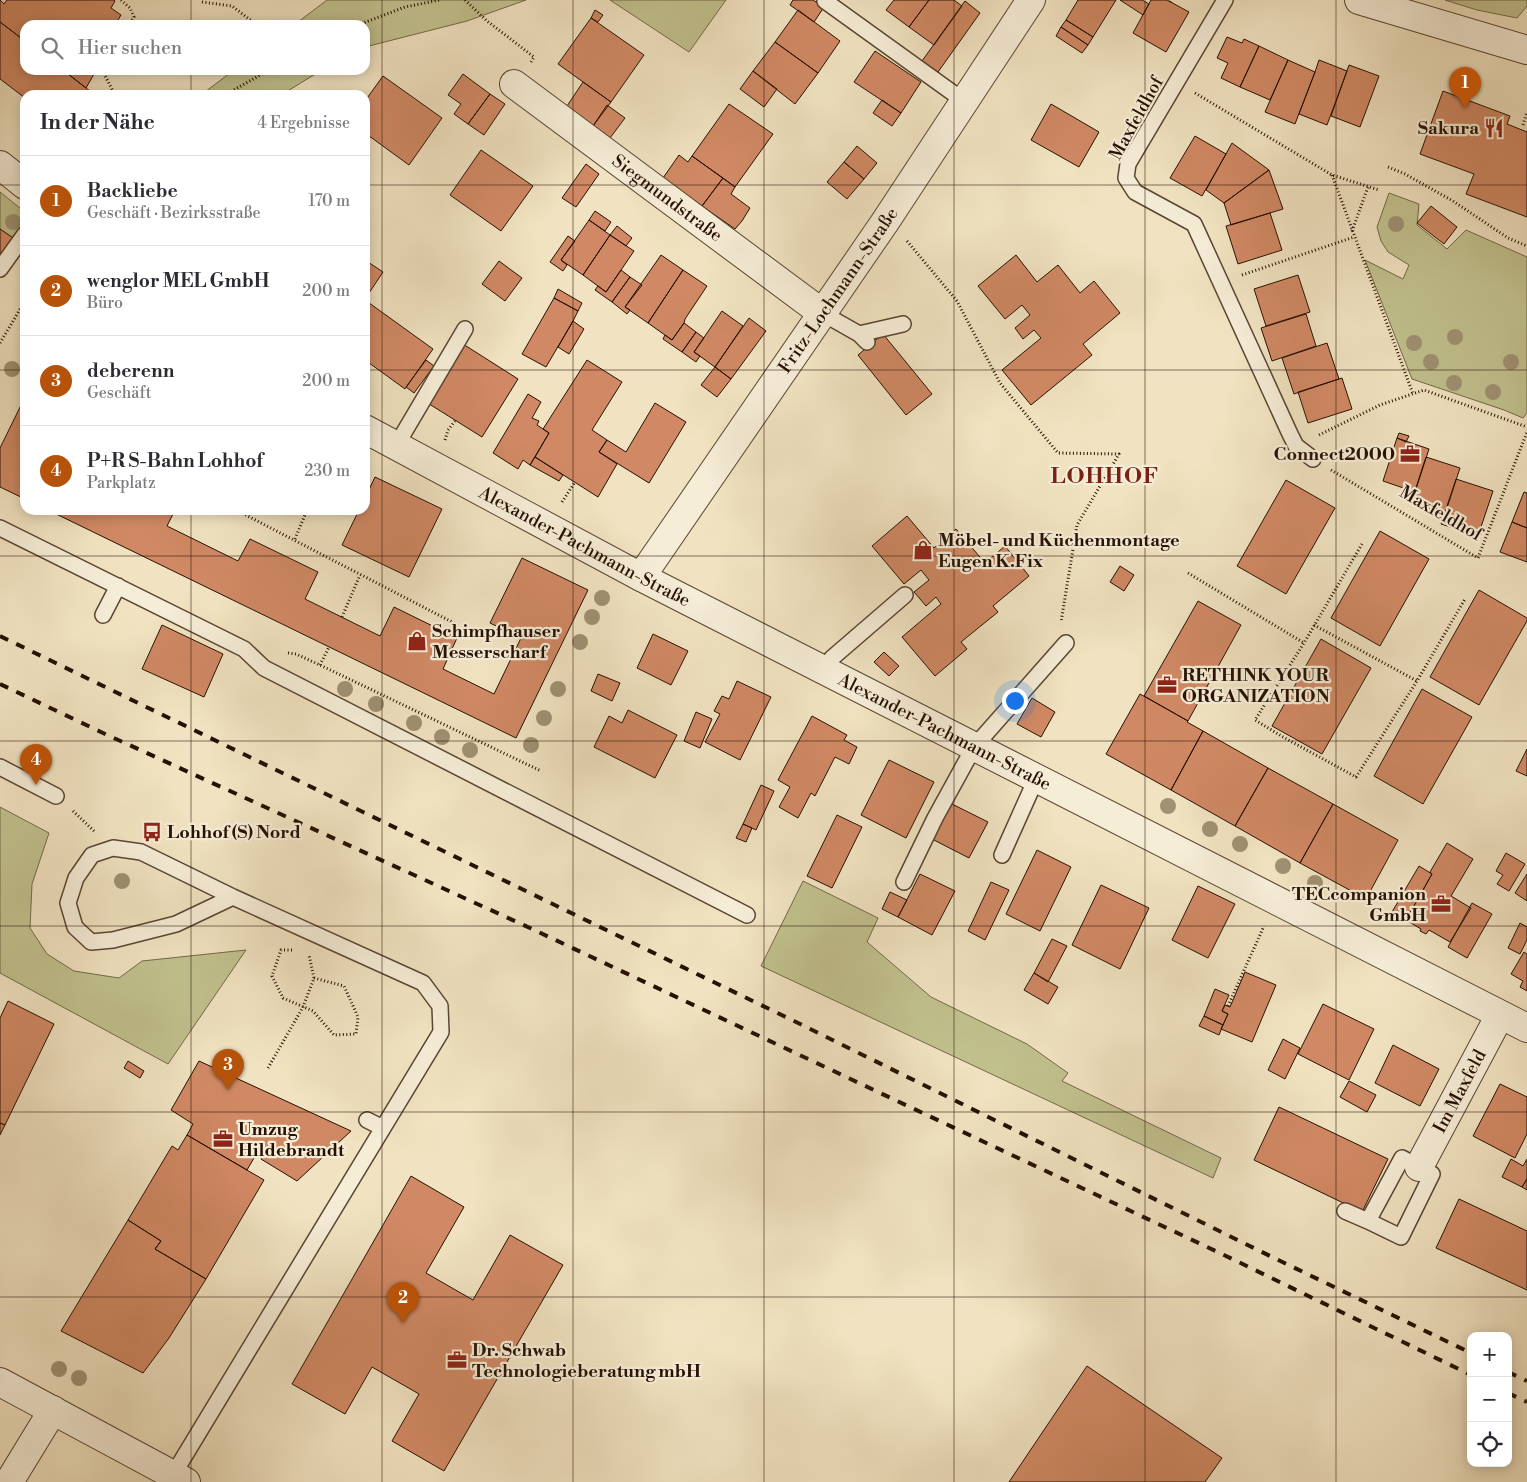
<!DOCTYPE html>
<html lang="de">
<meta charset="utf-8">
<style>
:root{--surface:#fff;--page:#f2f2f3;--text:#2b2b33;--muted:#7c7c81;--line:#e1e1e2;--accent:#b45309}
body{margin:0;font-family:"Libre Bodoni",serif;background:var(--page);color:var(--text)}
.controls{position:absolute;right:15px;bottom:15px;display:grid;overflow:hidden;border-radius:10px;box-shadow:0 2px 12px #0003}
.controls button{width:45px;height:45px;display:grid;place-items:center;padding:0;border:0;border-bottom:1px solid var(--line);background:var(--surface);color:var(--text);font:25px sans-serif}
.you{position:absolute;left:1014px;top:700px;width:18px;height:18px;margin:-12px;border:4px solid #fff;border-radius:50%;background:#1a73e8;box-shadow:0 0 0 8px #1a73e833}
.badge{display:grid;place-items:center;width:32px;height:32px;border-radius:50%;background:var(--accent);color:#fff;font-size:16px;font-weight:700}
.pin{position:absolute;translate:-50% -41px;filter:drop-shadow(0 1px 2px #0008)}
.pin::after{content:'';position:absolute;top:26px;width:18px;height:15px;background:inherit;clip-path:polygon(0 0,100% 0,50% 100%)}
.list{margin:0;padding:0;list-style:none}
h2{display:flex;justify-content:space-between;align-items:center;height:65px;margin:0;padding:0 20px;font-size:21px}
h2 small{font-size:16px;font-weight:400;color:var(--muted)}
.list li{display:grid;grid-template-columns:32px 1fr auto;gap:15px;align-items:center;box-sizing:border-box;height:90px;padding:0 20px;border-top:1px solid var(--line)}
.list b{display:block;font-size:19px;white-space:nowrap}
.list p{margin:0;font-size:16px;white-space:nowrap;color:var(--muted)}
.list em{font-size:16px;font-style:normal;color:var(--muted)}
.icon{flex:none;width:28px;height:28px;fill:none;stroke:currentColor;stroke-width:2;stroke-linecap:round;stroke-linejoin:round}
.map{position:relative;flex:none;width:1527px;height:1482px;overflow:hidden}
.search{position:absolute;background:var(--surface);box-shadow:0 2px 12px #0003;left:20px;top:20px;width:350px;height:55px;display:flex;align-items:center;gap:12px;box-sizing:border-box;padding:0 18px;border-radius:15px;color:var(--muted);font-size:19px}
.panel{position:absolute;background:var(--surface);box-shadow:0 2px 12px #0003;left:20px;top:90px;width:350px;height:425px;border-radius:15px}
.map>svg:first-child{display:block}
.green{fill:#c1c18e;stroke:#746848}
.building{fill:#d08964;stroke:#261003}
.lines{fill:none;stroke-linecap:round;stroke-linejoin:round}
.service-casing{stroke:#594532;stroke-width:18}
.minor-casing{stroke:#594532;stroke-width:30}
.tertiary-casing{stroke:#594532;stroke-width:30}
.path{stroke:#261003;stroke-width:3;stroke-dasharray:1 2.5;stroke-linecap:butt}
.service{stroke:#f6edd7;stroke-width:15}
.minor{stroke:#f6edd7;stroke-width:28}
.tertiary{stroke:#f6edd7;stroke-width:28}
.rail{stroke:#261003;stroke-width:4;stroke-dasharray:9 9;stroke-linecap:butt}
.tree{fill:#9f9173}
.grid{fill:none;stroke:#261003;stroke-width:1;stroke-opacity:0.55}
.labels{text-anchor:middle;stroke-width:4.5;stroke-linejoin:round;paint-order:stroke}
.street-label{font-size:18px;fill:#261003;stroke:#f6edd7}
.poi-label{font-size:18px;font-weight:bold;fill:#261003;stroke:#f6edd7;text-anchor:start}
.district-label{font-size:22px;font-weight:bold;letter-spacing:1px;fill:#7a1f14;stroke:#f6edd7}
</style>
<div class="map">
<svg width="1527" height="1482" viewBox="0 0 1527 1482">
<rect width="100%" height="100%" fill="#f1e3c1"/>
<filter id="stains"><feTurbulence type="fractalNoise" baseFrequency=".004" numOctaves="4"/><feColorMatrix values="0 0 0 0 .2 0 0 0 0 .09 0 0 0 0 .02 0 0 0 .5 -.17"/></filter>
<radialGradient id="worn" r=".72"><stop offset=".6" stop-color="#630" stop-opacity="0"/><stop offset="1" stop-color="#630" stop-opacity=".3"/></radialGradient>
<path class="green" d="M327,0H526L467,21L365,47V25H294Z
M610,0H726L689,52Z
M1445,0H1527V6L1517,18L1477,10Z
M234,70H322L281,95H201Z
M0,192L25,212V229L16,240L0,229Z
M1389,193L1419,204L1417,225L1447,249L1466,230L1527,257V413L1523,418L1504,410L1412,379L1365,260L1403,279L1409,265L1388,252L1381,241L1377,227Z
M0,807L49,833L32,884L30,928L47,954L74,971L119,978L142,961L246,950L168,1064L0,973Z
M803,881L878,918L867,942L931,997L1027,1044L1068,1073L1062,1081L1221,1158L1213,1178L761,966Z"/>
<path class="building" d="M0,0L4,4L7,0H114L115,1L111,8L121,15L115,25H25V41L0,22Z
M793,0H813L824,7L814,22L790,5Z
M894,0H929L909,27L886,10Z
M929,0H954L962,6L934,45L909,27Z
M1078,0H1116L1093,37L1066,20Z
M1120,0H1142L1149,4L1143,15Z
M1151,0H1167L1189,12L1166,52L1133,33Z
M965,1L980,13L938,72L922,61Z
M595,10L603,15L598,22L591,18Z
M798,10L840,41L818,73L775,42Z
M591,18L644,55L611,102L558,64Z
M1066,20L1093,37L1088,45L1061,27Z
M0,22L25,41V70H63L95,95H25V98L0,79Z
M1061,27L1088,45L1082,53L1056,36Z
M1227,37L1242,43L1244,39L1259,46L1240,87L1221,78L1228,63L1217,58Z
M775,42L818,73L795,104L753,71Z
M1259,46L1288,60L1270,100L1240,87Z
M875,51L921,82L901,113L854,82Z
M1288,60L1315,72L1295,124L1265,112Z
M1319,60L1347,71L1327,125L1299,114L1315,72Z
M1349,65L1379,76L1360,127L1331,116Z
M63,70H89L94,74L86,88Z
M753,71L777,89L764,107L740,89Z
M463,74L490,94L468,124L454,114L461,104L448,95Z
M383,76L442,118L409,165L365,133V101Z
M583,82L611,102L593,126L565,109Z
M1443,91L1510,116L1507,124L1527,132V217L1466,194L1474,174L1420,154Z
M490,94L505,104L484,135L468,124Z
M882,100L901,113L892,126L873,113Z
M729,104L773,134L735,187L692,156Z
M1051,104L1099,132L1079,167L1031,140Z
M607,105L625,118L610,138L593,126Z
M1195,136L1226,154L1202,196L1170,178Z
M1232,143L1269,170L1224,203L1206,190Z
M857,146L877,163L864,179L844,162Z
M481,150L533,186L501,231L450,195Z
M679,155L688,162L692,156L723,178L702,206L663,178Z
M844,162L864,179L847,199L827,182Z
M586,164L599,174L576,207L562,198Z
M1269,170L1283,209L1231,225L1224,203Z
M723,178L735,187L731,194L750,208L742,221L735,229L702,206Z
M1431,206L1457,227L1444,244L1417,223Z
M595,211L611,222L605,231L589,220Z
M1270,213L1282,250L1238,264L1226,226Z
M589,220L610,235L583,275L561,260Z
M617,226L632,238L626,246L610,235Z
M0,229L16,240L0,262Z
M610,235L634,251L606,292L583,275Z
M568,236L575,241L561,260L567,265L563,271L550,262Z
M661,255L683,270L648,323L625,307Z
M1016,255L1037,282L1058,265L1080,293L1094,281L1120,313L1083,344L1092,355L1031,405L1002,370L1041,338L1034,330L1023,339L1015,328L1030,315L1022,305L1005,319L978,286Z
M365,260L383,272L365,299Z
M499,261L522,278L505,301L482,284Z
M621,270L630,277L612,302L595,290L598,286L606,292Z
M683,270L707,286L685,319L684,323L672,340L648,323Z
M1298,275L1310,312L1266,326L1254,289Z
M630,277L642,285L625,307L630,310L627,314L612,302Z
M558,289L582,303L578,311L554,298Z
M554,298L578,311L573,321L546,367L522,354Z
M365,300L433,349L405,389L365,360Z
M722,311L743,326L715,367L694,352Z
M1306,314L1316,346L1272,361L1261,328Z
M749,318L766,331L731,379L715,367Z
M573,321L584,329L569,354L558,347Z
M684,323L696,332L682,352L663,339L665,335L672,340Z
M696,332L704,338L694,352L700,356L696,362L682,352Z
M883,334L932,394L906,415L858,355Z
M1327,343L1339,379L1294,394L1282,358Z
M463,344L518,379L482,437L426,402Z
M426,360L434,366L414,393L406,387Z
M587,360L622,382L592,430L607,440L599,452L617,464L598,497L535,457L549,433L543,429Z
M715,367L731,379L717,397L701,385Z
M1342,378L1352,409L1308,423L1298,392Z
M528,394L541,402L532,418L539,421L537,425L549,433L530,465L523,460L518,469L493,453Z
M25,397V499L0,487V448Z
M655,403L686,422L649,483L599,452L607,440L626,452Z
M1399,433L1409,436L1406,442L1397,438Z
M1397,438L1429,449L1415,492L1383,481Z
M535,457L563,475L559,481L530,465Z
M1426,457L1460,468L1445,514L1411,503Z
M375,477L442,509L409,577L342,545L359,510H365V498Z
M1456,479L1493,491L1478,536L1441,524Z
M1286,480L1335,508L1286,594L1237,566Z
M1524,492L1527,493V528L1512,522Z
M48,510H175L167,526L238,561L250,539L318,572L305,599L380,636L394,607L457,638L443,669L494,694L521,638L490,623L522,558L588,590L516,738Z
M907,516L934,548L956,529L985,563L1005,546L1029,576L993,606L998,612L961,642L967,649L935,676L902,637L941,604L936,597L926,606L914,592L929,580L921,570L904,584L872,546Z
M1512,522L1527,528V562L1500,552Z
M1380,531L1429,559L1380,646L1331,618Z
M1120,566L1134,575L1124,591L1110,582Z
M1479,590L1527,618V621L1479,705L1430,677Z
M1198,601L1241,625L1188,721L1144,696Z
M162,625L223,654L204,697L142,669Z
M653,634L688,651L671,685L637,668Z
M1321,639L1371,668L1322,754L1272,726Z
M884,652L899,666L889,676L874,662Z
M598,674L620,683L612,701L591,691Z
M737,681L771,697L740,760L705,742L720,714L714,711L722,696L729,699Z
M1422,689L1472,717L1423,804L1374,776Z
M1140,694L1188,721L1187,722L1203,731L1171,790L1106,754Z
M1032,698L1055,712L1041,737L1017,724Z
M628,710L677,735L655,778L594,747L609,716L622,723Z
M696,712L712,719L700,748L684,741Z
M812,716L847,735L844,740L857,747L849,764L835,757L815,796L811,793L798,818L779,807L790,787L778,780Z
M1203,731L1268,768L1235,826L1171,790Z
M1527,749V776L1516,771Z
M889,760L934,782L906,838L861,815Z
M1268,768L1333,804L1300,863L1235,826Z
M761,785L774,791L756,830L743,824Z
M952,804L988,822L969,858L930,838L939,820L942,821Z
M1333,804L1398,840L1366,899L1300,863Z
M837,815L862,827L832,888L807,876Z
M743,824L752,828L746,842L736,838Z
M1447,843L1473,859L1451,896L1471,908L1450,942L1429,930L1426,934L1420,931L1421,929L1406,920L1432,874L1430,872Z
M1037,850L1071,867L1040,931L1006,914Z
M1506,853L1525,864L1509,891L1497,884L1503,875L1496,871Z
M1419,866L1432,874L1406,920L1392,912Z
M920,874L955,891L932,935L898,917Z
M1527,874V901L1515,893Z
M991,882L1009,890L985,940L968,931Z
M1101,885L1149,908L1120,969L1072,945Z
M1198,886L1235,904L1208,958L1172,940Z
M890,892L907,900L898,917L882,909Z
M1472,903L1492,914L1467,958L1448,947Z
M1520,923L1527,927V940L1520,954L1508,948Z
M1052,939L1067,946L1048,982L1034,973Z
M1524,952L1527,954V991L1520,987L1523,981L1511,974Z
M1245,972L1276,985L1252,1042L1221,1029L1228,1014L1222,1011L1225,1005L1230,1007Z
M1034,973L1058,987L1048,1004L1024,990Z
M1215,989L1229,995L1222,1011L1228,1014L1223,1025L1204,1016Z
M8,1001L54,1024L5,1125L0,1123V1018Z
M1323,1004L1374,1029L1349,1080L1298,1054Z
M1204,1016L1223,1025L1219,1035L1199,1026Z
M1283,1039L1300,1048L1285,1079L1268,1070Z
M1393,1045L1439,1069L1420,1106L1375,1083Z
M128,1061L144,1071L140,1078L124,1068Z
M199,1061L351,1131L297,1181L261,1159L263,1155L258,1151L247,1170L187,1135L193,1124L171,1110Z
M1349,1081L1376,1095L1367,1112L1340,1097Z
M1500,1084L1527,1097V1134L1515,1158L1473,1136Z
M1279,1107L1388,1159L1362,1212L1254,1160Z
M0,1123L5,1125L0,1135Z
M187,1135L264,1180L206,1279L155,1249L161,1241L128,1220L172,1146L178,1150Z
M1511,1159L1523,1166L1527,1159V1179L1522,1187L1502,1177Z
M411,1176L464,1207L426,1273L473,1300L510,1235L563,1265L444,1471L392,1441L419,1394L372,1367L345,1414L292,1384Z
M1527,1179V1190L1522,1187Z
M1459,1199L1527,1231V1290L1436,1248Z
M128,1220L161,1241L155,1249L206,1279L169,1338L143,1373L61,1331Z
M1087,1366L1222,1458L1205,1482H1009Z"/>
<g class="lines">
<defs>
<path id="service" d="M1225,0L1128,164L1126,178L1135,192L1194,224L1290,434L1296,446L1313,459
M825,1L964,101
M0,269L25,234
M822,313L859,334L867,342
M859,334L903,324
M396,446L465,329
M0,528L244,649L264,668L747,915
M103,615L118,586
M823,670L832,658L905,595
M0,767L56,796
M1002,855L1036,779
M904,882L935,818L974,747L1066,643
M367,1120L383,1128
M1345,1211L1368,1221L1402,1158L1432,1174L1401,1237L1368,1221
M173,1475L441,1032L440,1006L423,983L233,897L141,852L113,848L92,855L76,878L68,903L75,927L91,942L113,940L176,924L233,897"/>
<g id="minor">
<path id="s1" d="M514,84L822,313"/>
<path d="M0,165L25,185"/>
<path id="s2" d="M365,429L641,577L1527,1028"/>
<path id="s3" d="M641,577L885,222L1031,0"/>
<path id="s4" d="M1419,1167L1500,1015"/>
<path d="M0,1382L186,1482"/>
<path d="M9,1482L53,1410"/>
</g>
<path id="tertiary" d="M1359,0L1527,50"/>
</defs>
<use href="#service" class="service-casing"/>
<use href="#minor" class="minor-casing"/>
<use href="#tertiary" class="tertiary-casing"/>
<path class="path" d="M121,0L130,8L134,17L129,25
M465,0L487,21L534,57L531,62
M202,2L232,6L257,25
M1170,2L1171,0
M358,25L405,7L440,0
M102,70L115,95
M1195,93L1332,175L1379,190
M225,95L269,70
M1523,125L1527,112
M1388,167L1405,174L1453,201L1508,238L1527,246
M1332,175L1413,394
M1352,231L1368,187
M907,241L957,301L1000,383L1058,453L1119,454L1077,525L1061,622
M1242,275L1354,237
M0,343L25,301
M365,365L368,362
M1319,435L1380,405L1424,390L1527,427
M445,440L448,430L455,421
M1331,470L1478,558L1527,432
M562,502L575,482
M236,510L454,623
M295,539L307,510
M1362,544L1304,643L1255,720L1283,737L1356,777L1417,681
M1188,573L1304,643
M342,617L360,575
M1314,625L1417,681L1465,599
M288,653L296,654L320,665L541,771
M320,665L329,647
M73,811L94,831
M292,950H281L272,976L283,998L313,1011L334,1035L356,1034L358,1017L344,986L314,978
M1228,1006L1264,926
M268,1068L303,1007L314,978L309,955"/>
<use href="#service" class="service"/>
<use href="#minor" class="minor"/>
<use href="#tertiary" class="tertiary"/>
<path class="rail" d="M0,636L794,1021L1270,1256L1471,1353
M0,684L103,733L530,928L1222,1254L1471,1375
M1508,1372L1527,1381
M1508,1393L1527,1402"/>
</g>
<g class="tree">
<circle cx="13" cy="222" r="8"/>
<circle cx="1396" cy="224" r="8"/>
<circle cx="1455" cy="337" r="8"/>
<circle cx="1414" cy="343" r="8"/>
<circle cx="1431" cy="362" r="8"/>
<circle cx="1511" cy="362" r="8"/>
<circle cx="12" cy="369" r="8"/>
<circle cx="1454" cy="383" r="8"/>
<circle cx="1493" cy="392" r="8"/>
<circle cx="602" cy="598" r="8"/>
<circle cx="592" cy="617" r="8"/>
<circle cx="580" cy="642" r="8"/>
<circle cx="345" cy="689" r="8"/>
<circle cx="558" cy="689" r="8"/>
<circle cx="376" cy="704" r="8"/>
<circle cx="544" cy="718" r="8"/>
<circle cx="414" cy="723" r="8"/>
<circle cx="442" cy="737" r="8"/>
<circle cx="531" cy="745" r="8"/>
<circle cx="470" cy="750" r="8"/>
<circle cx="1168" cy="806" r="8"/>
<circle cx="1210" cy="829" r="8"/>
<circle cx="1240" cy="844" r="8"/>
<circle cx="1283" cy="866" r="8"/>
<circle cx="122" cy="881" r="8"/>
<circle cx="1315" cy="883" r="8"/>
<circle cx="59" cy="1369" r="8"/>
<circle cx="79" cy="1378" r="8"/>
</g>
<path class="grid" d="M191,0V25M382,0V1482M573,0V1482M764,0V1482M954,0V1482M1145,0V1482M1336,0V1482M191,70V95M0,185H25M365,185H1527M0,370H25M365,370H1527M191,510V1482M0,556H1527M0,741H1527M0,926H1527M0,1112H1527M0,1297H1527"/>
<defs>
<symbol id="restaurant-bare" viewBox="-9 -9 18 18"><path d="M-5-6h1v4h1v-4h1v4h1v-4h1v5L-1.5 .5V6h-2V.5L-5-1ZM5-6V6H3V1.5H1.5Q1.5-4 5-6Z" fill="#8f2418" stroke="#f6edd7" stroke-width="2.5" paint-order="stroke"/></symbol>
<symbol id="office-bare" viewBox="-9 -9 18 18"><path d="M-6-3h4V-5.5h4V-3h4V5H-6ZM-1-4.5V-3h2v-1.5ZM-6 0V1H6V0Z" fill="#8f2418" stroke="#f6edd7" stroke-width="2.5" paint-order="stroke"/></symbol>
<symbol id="shop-bare" viewBox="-9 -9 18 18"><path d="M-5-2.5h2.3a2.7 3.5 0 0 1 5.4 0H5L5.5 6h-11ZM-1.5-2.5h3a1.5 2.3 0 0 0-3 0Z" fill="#8f2418" stroke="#f6edd7" stroke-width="2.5" paint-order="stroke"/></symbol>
<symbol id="bus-bare" viewBox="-9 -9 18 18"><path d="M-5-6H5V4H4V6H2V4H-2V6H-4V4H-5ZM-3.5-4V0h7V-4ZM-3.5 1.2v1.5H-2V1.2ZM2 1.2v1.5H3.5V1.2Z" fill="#8f2418" stroke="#f6edd7" stroke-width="2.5" paint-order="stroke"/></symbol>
</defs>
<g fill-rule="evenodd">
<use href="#restaurant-bare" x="1480" y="114" width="28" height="28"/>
<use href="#office-bare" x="1396" y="440" width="28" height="28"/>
<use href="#shop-bare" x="909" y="536" width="28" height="28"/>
<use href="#shop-bare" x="403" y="627" width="28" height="28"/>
<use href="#office-bare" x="1153" y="671" width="28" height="28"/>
<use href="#bus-bare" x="138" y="818" width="28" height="28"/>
<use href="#office-bare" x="1427" y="890" width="28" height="28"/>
<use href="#office-bare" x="209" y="1125" width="28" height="28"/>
<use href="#office-bare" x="443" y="1346" width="28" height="28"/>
</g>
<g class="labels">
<g class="street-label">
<text transform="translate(1136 118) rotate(-61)" y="6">Maxfeldhof</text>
<text dy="6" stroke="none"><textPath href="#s1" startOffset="191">Siegmundstraße</textPath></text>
<text dy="6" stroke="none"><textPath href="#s3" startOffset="348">Fritz-Lochmann-Straße</textPath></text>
<text transform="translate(1441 513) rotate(30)" y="6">Maxfeldhof</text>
<text dy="6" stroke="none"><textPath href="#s2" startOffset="249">Alexander-Pachmann-Straße</textPath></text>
<text dy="6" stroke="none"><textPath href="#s2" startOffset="654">Alexander-Pachmann-Straße</textPath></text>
<text dy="6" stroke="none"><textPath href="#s4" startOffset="86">Im Maxfeld</textPath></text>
</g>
<g class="poi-label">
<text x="1479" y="134" text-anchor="end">Sakura</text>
<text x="1395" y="460" text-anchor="end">Connect2000</text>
<text x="938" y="546">Möbel- und Küchenmontage<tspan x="938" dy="21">Eugen K.Fix</tspan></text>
<text x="432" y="637">Schimpfhauser<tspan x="432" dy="21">Messerscharf</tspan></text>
<text x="1182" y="681">RETHINK YOUR<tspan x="1182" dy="21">ORGANIZATION</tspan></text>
<text x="167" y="838">Lohhof (S) Nord</text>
<text x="1426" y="900" text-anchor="end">TECcompanion<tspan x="1426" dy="21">GmbH</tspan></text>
<text x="238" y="1135">Umzug<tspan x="238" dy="21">Hildebrandt</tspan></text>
<text x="472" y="1356">Dr. Schwab<tspan x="472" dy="21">Technologieberatung mbH</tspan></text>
</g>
<g class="district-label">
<text x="1105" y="483">LOHHOF</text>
</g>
</g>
<rect width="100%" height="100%" filter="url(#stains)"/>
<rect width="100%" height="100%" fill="url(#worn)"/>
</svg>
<div class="controls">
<button>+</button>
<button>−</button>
<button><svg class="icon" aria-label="locate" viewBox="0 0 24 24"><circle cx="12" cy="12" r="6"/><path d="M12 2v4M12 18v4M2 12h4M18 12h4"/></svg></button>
</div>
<div class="you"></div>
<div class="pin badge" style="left:1465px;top:108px">1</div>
<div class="pin badge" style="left:403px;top:1323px">2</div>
<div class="pin badge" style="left:228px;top:1090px">3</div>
<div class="pin badge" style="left:36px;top:785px">4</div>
<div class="search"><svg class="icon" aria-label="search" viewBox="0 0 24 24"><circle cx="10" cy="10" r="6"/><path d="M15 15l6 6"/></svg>Hier suchen</div>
<section class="panel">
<h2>In der Nähe<small>4 Ergebnisse</small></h2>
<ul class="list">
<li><span class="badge">1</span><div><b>Backliebe</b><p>Geschäft · Bezirksstraße</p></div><em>170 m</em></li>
<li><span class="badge">2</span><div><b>wenglor MEL GmbH</b><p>Büro</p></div><em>200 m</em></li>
<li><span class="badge">3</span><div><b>deberenn</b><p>Geschäft</p></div><em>200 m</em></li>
<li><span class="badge">4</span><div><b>P+R S-Bahn Lohhof</b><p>Parkplatz</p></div><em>230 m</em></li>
</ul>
</section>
</div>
